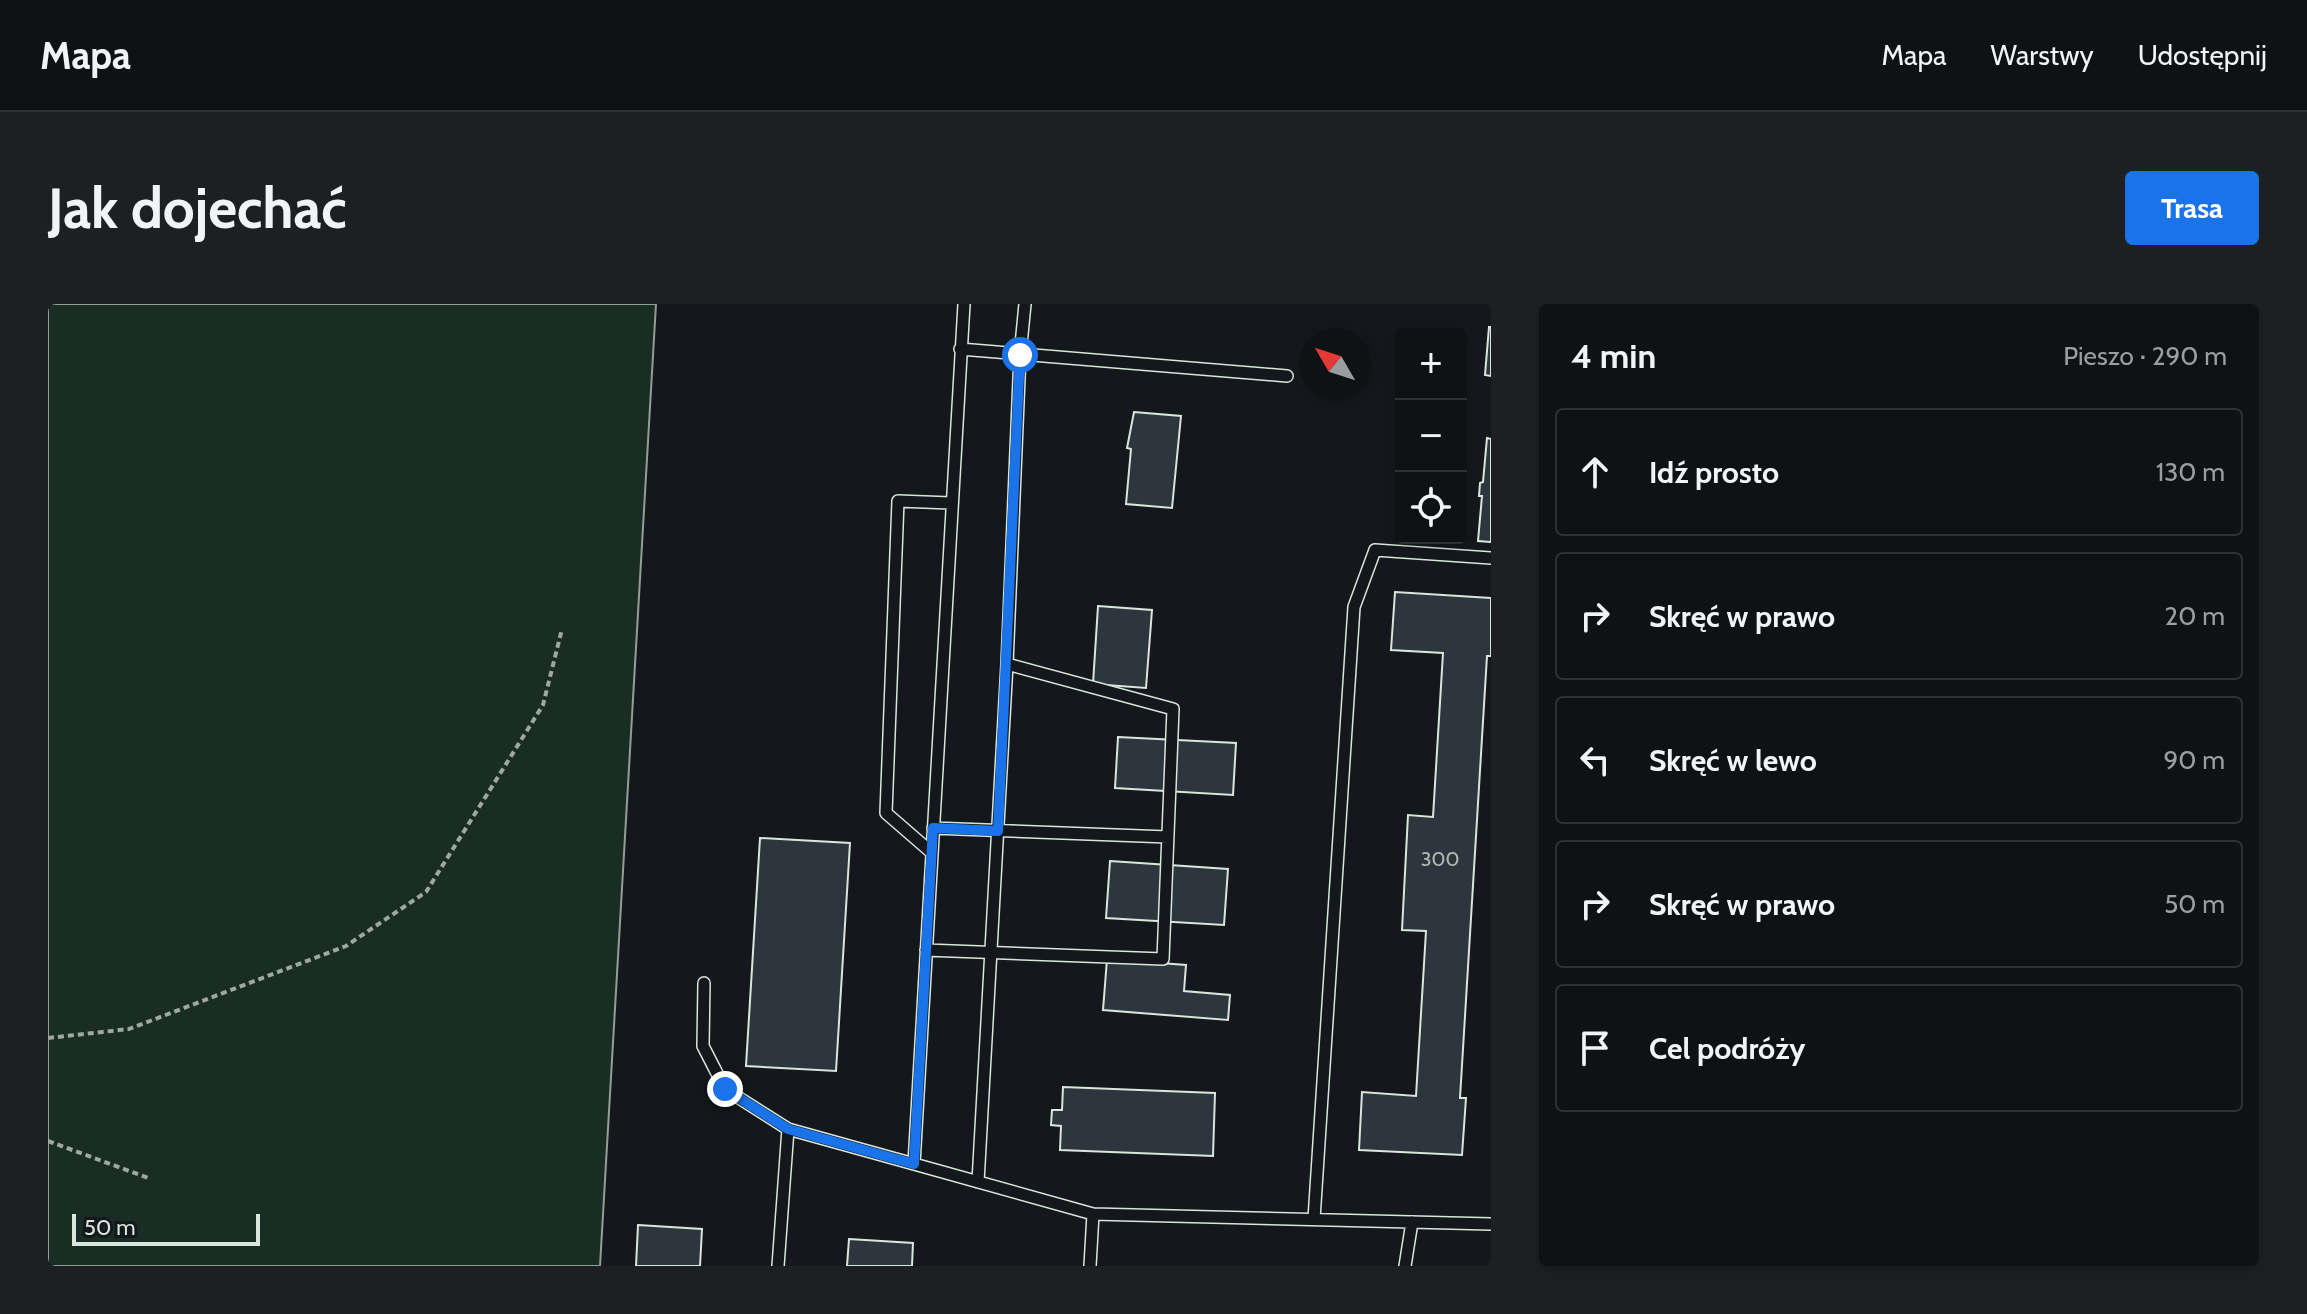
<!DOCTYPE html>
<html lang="pl">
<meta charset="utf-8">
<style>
:root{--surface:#0f1215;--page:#1d2022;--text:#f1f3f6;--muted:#9b9ea0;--line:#2f3234;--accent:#1a73e8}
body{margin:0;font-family:Cabin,sans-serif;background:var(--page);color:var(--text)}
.controls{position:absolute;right:24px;top:24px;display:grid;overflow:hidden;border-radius:8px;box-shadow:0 4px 12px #0003}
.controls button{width:72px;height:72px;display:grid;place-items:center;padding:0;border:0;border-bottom:2px solid var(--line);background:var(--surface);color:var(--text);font:40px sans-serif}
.compass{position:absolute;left:1251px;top:24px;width:72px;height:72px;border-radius:50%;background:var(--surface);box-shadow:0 4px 12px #0003;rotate:309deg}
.scale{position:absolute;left:24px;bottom:20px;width:188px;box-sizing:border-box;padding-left:8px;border:4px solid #d8e6dc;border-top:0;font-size:22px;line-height:28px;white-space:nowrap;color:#d8e6dc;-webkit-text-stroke:6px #14181c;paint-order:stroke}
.stop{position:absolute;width:24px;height:24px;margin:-18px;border:6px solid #1a73e8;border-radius:50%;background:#fff}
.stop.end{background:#1a73e8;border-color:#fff;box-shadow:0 2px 8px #0008}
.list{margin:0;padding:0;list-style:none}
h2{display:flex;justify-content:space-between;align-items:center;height:104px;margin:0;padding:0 32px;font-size:34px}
h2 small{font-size:26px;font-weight:400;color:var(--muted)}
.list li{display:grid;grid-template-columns:52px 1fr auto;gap:24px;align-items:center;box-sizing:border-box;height:128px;margin:0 16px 16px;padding:0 16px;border:2px solid var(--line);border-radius:8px}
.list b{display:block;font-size:30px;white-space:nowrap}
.list em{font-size:26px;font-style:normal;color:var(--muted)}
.icon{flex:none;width:44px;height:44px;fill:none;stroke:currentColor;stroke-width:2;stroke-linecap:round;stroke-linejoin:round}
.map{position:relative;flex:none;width:1443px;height:962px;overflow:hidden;border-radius:8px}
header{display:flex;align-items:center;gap:48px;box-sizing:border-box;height:112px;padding:0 40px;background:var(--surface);border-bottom:2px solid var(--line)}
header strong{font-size:38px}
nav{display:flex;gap:44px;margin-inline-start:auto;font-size:28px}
.intro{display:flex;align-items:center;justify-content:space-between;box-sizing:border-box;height:192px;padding:0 48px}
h1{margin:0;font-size:56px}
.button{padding:20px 36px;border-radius:8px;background:var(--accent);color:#fff;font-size:28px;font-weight:700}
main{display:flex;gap:48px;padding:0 48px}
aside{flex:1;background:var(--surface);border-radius:8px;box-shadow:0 4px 12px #0003}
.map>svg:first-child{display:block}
.green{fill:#1a2d24;stroke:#939e99;stroke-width:2}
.building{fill:#2c363c;stroke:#d8e6dc;stroke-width:2}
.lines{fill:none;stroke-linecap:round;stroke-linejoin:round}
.lane-casing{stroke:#d8e6dc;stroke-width:14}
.path{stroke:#9da8a2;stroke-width:4;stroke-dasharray:6 4;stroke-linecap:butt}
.lane{stroke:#14181c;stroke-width:11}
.route{stroke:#1a73e8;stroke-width:10}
.labels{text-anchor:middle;stroke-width:6;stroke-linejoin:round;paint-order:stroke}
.number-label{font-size:20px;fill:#adbab4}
</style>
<header>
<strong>Mapa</strong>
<nav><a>Mapa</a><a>Warstwy</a><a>Udostępnij</a></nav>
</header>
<div class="intro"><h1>Jak dojechać</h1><a class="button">Trasa</a></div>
<main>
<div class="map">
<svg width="1443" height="962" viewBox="0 0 1443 962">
<rect width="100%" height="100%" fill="#14181c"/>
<path class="green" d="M0,0H608L552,962H0Z"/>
<path class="building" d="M1441,23H1443V72L1437,71Z
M1086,108L1133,112L1124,204L1078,200L1083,145L1079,144Z
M1439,134L1443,135V238L1430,237L1434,192H1431L1432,179L1435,178Z
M1347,288L1443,294V352H1439L1412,794H1418L1414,851L1311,846L1314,788L1368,792L1378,627L1354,626L1360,511L1385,513L1395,349L1343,346Z
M1050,302L1104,306L1098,384L1045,380Z
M1070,433L1188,439L1185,491L1067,484Z
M712,534L802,539L788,767L698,762Z
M1062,557L1180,565L1176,621L1058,614Z
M1059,655L1138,661L1136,687L1182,691L1180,716L1055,706Z
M1015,783L1167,789L1165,852L1012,846L1013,822L1003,821L1004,806H1014Z
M590,921L654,925L652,962H588Z
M801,935L865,939L864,962H799Z"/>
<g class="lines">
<defs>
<path id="lane" d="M916,0L866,860L1045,910L1443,920
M912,45L1239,72
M885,524L1120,533
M883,548L838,509L850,197L903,199
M878,646L1115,655L1125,405L959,360
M656,679L655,742L677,785L740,825L866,860
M930,878L959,360L972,51L977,0
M1266,915L1306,303L1327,246L1443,254
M730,962L740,825
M1042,962L1045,910
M1357,962L1364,918"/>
</defs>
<use href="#lane" class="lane-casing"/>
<path class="path" d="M0,734L81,725L298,642L378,588L495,401L514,325
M0,837L103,875"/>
<use href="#lane" class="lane"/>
</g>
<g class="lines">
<path class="route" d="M677,785L740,825L866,860L885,524L950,527L972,51"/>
</g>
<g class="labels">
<g class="number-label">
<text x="1392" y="562">300</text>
</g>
</g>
</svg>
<div class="controls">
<button>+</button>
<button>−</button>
<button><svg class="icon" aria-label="locate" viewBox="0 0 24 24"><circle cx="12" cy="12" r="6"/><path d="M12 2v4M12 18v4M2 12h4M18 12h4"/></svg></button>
</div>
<svg class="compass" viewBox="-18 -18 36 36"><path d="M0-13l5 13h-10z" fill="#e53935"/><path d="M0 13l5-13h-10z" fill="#9b9ea0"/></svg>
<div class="scale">50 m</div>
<div class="stop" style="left:972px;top:51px"></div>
<div class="stop end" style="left:677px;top:785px"></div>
</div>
<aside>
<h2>4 min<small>Pieszo · 290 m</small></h2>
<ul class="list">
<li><svg class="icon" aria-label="ahead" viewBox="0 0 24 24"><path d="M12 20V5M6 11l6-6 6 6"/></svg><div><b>Idź prosto</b></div><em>130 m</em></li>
<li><svg class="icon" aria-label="right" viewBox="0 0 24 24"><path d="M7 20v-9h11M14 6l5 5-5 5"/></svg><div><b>Skręć w prawo</b></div><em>20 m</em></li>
<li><svg class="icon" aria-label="left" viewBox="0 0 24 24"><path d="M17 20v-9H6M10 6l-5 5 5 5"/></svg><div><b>Skręć w lewo</b></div><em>90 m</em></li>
<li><svg class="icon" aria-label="right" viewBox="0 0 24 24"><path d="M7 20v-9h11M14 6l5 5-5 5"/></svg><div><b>Skręć w prawo</b></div><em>50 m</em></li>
<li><svg class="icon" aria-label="arrive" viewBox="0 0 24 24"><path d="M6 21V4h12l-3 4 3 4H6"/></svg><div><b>Cel podróży</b></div></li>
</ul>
</aside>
</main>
